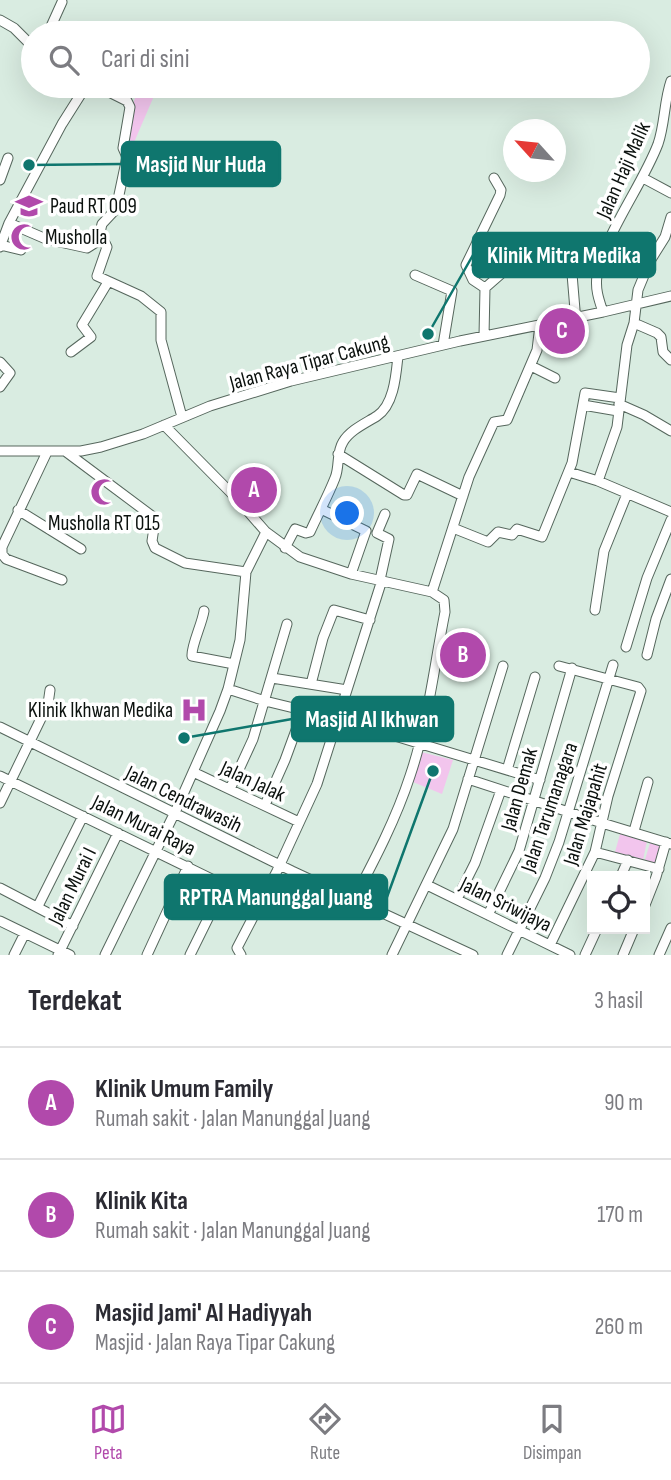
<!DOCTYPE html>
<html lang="id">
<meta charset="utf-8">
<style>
:root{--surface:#fff;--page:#f2f2f3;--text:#2b2b33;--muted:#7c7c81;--line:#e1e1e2;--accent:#b149ab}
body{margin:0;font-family:"Sofia Sans Condensed",sans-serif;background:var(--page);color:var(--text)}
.controls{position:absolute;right:21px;bottom:21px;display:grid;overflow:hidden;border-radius:0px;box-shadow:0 7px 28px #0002}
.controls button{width:63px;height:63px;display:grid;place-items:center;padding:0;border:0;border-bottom:2px solid var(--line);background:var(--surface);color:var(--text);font:35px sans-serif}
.compass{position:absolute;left:503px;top:119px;width:63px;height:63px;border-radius:50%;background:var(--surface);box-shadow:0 7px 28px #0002;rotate:297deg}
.you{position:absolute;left:348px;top:514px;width:24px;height:24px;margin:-18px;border:5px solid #fff;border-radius:50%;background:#1a73e8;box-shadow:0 0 0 10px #1a73e833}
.badge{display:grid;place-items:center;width:46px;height:46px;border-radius:50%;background:var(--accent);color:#fff;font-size:23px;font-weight:700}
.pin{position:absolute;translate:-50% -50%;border:4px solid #fff;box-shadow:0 2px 7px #0006}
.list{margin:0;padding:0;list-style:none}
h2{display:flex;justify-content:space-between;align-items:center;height:91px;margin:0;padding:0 28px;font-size:30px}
h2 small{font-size:23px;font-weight:400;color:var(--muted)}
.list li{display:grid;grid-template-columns:46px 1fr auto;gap:21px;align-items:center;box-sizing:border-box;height:112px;padding:0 28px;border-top:2px solid var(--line)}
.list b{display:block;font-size:26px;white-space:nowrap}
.list p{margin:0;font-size:23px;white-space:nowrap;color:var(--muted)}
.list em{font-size:23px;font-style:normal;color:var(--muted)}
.icon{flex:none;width:38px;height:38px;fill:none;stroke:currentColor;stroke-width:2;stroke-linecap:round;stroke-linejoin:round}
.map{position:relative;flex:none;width:671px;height:955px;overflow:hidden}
.search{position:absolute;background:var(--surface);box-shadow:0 7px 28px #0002;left:21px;right:21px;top:21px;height:77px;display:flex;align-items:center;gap:18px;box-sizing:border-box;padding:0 24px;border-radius:38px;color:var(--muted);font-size:26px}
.sheet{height:427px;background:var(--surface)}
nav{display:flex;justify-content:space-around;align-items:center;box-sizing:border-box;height:98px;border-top:2px solid var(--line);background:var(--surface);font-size:19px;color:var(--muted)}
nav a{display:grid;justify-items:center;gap:4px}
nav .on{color:var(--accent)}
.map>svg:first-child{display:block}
.park{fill:#f2c5ed}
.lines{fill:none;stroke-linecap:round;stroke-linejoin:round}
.minor-casing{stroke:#56675d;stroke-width:11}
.minor{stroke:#fff;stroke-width:9}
.labels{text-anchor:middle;stroke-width:7;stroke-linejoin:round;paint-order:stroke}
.street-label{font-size:21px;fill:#0b110e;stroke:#fff}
.poi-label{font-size:21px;fill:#0b110e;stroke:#fff;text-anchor:start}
.leader{fill:none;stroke:#0f766e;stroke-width:2.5}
.callout-dot{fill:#0f766e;stroke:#fff;stroke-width:2.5}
.callout{fill:#0f766e;stroke:#0f766e;stroke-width:2.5}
.callout-label{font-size:23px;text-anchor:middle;font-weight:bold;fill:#fff}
</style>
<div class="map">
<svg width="671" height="955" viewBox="0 0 671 955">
<rect width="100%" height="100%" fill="#d9ece1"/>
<path class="park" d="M140,86H151L157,89L129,154C120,135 132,105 140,86Z
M421,752L453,760L442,794L413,782Z
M620,834L647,841L643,860L615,852Z
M650,843L660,846L654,866L644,863Z"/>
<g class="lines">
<defs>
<path id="minor" d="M0,20L14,28L33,47
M48,33L62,2
M97,86L127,101L130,107L123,148L127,157L116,209L102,224L98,241L105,243L107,247L97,276L141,296L161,312V340L182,417
M643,178L671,193
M0,180L8,158
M671,217L665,237L650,261L638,290L634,323L627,345L617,427L598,481L671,512
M9,223L46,239L87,248L98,241
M1,245L21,250
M0,247L9,223L62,124L86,86
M415,275L452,291L443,345
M485,288L473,280L466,265L500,195L501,190L494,178
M485,288L519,258L534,240
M603,312C599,300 595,289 597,276C605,233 642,186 658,144C665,124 664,101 671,81
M634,323L657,333L661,337L663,352L671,360
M484,336L485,288
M565,349L577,334L571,262
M71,352L91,337L82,325L108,282
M0,362L10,373L0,387
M531,366L555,378
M619,404L644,415L671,431
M583,405L618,411
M164,425L238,500L266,532L300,557L351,574L432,592L444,600L445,612C434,667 428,723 410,776C396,819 375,859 354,899
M0,451H81L101,447L143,434L210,406L291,381L460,341L603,312L671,296
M65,451L152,516L155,521L152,541L155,548L185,563L246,572
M47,452L2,547V554L6,559L62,580
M338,454L404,495H407L417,474L463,496
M569,472L598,481
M321,509L366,531L351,574
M18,510L81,549
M453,528L488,542L498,532L512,535L517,529L542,537L572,463L585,393L620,398
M285,548L295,529L306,533L310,532C318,514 328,496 335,478C340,466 336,453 343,442C350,430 366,423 377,416C394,405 396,375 398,356
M380,580L389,539L377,533L385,514
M432,592L469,477L494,422L507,420L537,350L540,325
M595,610L604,551L627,494
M204,611C202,624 191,646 192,656L234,664
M626,647L647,578L671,520
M647,655L656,619L671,579
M272,678L347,690
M311,684L323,638L334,610L370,620
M228,689L265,701L339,719L540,780
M0,727L292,871L473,955
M507,770L535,677
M193,772L299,822
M0,776L261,903
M468,779L602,823L671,844
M230,789L253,739L287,624
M0,803L48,704L50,690
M265,805L285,760L303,711
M634,831L648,782
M595,852L659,869
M621,876L628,860
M427,885L570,955
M0,888L73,926
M457,899L475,863L501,790
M645,905L656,877L666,842
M38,906L83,816
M488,915L519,851L572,668
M0,921L70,955
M550,945L595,852L608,796L641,691L638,687L559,666
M14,955L25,933
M58,955L118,833
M105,955L177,808L220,711L228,689L240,640L246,572L266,532
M147,955L188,866
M190,955L225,884
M241,955L237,948L277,871L317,784L382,580
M392,955L453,829L503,666
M507,955L545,878L559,842L613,665
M585,955L597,929
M623,955L634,929
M659,955L671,928"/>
</defs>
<use href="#minor" class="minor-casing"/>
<use href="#minor" class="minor"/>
</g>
<defs>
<symbol id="school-bare" viewBox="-9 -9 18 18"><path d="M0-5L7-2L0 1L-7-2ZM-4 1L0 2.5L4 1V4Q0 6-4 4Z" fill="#b149ab" stroke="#fff" stroke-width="2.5" paint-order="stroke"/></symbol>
<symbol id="mosque-bare" viewBox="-9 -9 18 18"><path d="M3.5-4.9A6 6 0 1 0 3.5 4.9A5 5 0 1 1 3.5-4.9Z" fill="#b149ab" stroke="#fff" stroke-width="2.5" paint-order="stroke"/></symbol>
<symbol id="hospital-bare" viewBox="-9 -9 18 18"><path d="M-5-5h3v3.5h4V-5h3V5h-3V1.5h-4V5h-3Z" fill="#b149ab" stroke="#fff" stroke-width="2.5" paint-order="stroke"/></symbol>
</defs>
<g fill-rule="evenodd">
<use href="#school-bare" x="10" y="187" width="38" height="38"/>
<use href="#mosque-bare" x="5" y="218" width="38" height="38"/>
<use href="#mosque-bare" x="85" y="473" width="38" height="38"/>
<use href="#hospital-bare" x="175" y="691" width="38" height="38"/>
</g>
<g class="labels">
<g class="street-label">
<text transform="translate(623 170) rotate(-66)" y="7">Jalan Haji Malik</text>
<text transform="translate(309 362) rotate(-15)" y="7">Jalan Raya Tipar Cakung</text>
<text transform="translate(253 781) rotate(25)" y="7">Jalan Jalak</text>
<text transform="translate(519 789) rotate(-74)" y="7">Jalan Demak</text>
<text transform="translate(184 799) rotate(26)" y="7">Jalan Cendrawasih</text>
<text transform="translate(549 807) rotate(-71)" y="7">Jalan Tarumanagara</text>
<text transform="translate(585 814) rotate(-73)" y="7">Jalan Majapahit</text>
<text transform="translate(144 825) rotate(26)" y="7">Jalan Murai Raya</text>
<text transform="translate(72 886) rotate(-64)" y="7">Jalan Murai I</text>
<text transform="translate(506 904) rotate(26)" y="7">Jalan Sriwijaya</text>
</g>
<g class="poi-label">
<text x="50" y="213">Paud RT 009</text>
<text x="45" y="244">Musholla</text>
<text x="104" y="530" text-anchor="middle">Musholla RT 015</text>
<text x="173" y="717" text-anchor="end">Klinik Ikhwan Medika</text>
</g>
</g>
<path class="leader" d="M29 165L122 164M428 334L473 255M184 738L292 719M433 771L387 897"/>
<g class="callout-dot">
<circle cx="29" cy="165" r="7"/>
<circle cx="428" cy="334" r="7"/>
<circle cx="184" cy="738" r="7"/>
<circle cx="433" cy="771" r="7"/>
</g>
<g class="callout">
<rect x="122" y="142" width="158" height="44" rx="7"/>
<rect x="473" y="233" width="182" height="44" rx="7"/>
<rect x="292" y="697" width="161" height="44" rx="7"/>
<rect x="165" y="875" width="222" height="44" rx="7"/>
</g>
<g class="callout-label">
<text x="201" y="172">Masjid Nur Huda</text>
<text x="564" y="263">Klinik Mitra Medika</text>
<text x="372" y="727">Masjid Al Ikhwan</text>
<text x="276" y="905">RPTRA Manunggal Juang</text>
</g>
</svg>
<div class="controls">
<button><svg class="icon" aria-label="locate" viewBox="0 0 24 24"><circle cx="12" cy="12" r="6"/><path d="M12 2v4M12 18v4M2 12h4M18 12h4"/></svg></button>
</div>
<svg class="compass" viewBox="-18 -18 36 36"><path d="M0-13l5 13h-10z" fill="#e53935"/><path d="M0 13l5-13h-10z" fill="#7c7c81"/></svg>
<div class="you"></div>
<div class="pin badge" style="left:254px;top:490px">A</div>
<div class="pin badge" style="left:463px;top:655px">B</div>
<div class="pin badge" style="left:562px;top:331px">C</div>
<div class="search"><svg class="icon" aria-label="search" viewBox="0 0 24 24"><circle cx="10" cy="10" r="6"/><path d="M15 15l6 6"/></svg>Cari di sini</div>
</div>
<section class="sheet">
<h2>Terdekat<small>3 hasil</small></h2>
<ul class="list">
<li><span class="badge">A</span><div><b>Klinik Umum Family</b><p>Rumah sakit · Jalan Manunggal Juang</p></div><em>90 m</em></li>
<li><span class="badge">B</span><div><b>Klinik Kita</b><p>Rumah sakit · Jalan Manunggal Juang</p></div><em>170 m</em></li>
<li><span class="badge">C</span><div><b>Masjid Jami' Al Hadiyyah</b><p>Masjid · Jalan Raya Tipar Cakung</p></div><em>260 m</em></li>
</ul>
</section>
<nav>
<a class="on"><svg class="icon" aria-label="map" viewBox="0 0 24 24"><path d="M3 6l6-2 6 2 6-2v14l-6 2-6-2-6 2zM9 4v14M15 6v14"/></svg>Peta</a>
<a><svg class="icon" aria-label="directions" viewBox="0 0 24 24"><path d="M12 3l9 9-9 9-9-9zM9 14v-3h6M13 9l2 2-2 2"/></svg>Rute</a>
<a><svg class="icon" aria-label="saved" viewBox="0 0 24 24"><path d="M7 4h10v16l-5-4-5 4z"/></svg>Disimpan</a>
</nav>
